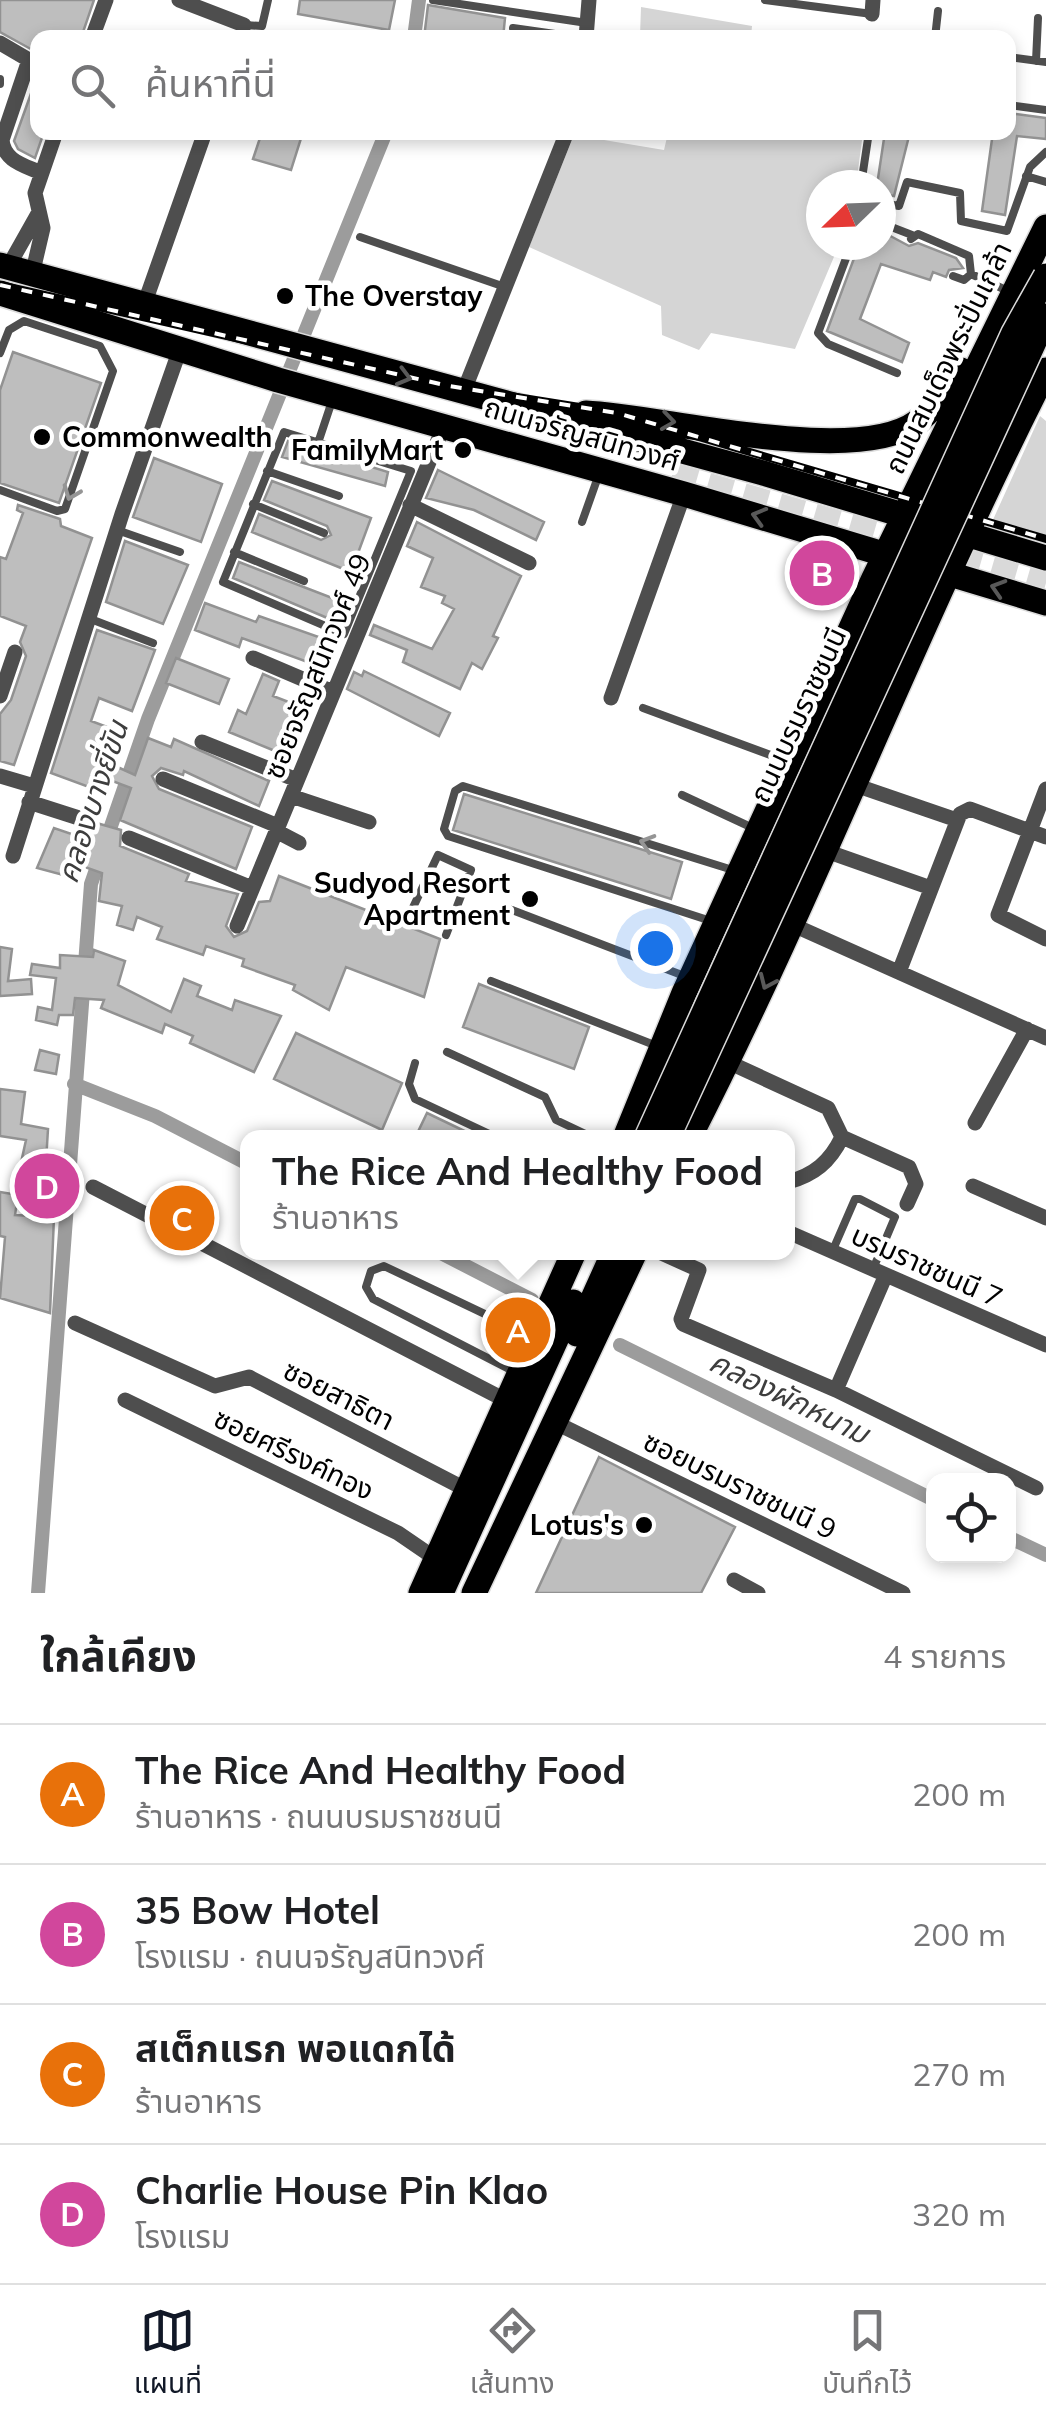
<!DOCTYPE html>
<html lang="th">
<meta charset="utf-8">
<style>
:root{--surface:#fff;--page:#f2f2f2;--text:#202124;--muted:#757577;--line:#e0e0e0;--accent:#111827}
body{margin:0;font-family:Mulish,"Noto Sans Thai",sans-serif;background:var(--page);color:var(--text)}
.controls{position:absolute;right:30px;bottom:30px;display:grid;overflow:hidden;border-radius:20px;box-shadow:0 5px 15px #0003}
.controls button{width:90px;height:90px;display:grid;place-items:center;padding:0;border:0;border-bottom:2px solid var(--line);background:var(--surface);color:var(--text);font:50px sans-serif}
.compass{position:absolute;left:806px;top:170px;width:90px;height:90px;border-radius:50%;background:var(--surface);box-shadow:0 5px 15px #0003;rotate:247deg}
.you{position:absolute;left:655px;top:948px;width:35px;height:35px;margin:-25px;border:8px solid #fff;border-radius:50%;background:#1a73e8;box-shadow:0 0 0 15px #1a73e833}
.badge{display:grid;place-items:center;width:65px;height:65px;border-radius:50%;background:var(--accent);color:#fff;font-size:32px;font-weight:700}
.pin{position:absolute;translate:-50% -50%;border:5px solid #fff;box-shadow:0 2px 10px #0006}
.popup{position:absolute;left:240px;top:1130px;width:555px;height:130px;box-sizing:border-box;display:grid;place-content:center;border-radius:20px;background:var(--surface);filter:drop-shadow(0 2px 8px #0005);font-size:32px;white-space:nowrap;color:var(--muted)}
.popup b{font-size:38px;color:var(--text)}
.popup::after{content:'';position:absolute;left:50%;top:100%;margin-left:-20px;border:20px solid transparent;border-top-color:var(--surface)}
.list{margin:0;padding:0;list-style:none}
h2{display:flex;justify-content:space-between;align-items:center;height:130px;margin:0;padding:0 40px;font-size:42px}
h2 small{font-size:32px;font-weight:400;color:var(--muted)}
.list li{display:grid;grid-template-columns:65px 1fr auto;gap:30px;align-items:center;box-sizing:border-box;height:140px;padding:0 40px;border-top:2px solid var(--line)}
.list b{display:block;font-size:38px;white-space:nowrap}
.list p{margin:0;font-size:32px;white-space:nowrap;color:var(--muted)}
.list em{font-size:32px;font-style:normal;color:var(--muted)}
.icon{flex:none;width:55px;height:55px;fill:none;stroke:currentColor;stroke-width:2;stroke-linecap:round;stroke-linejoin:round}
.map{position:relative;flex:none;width:1046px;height:1593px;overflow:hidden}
.search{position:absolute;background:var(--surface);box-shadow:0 5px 15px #0003;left:30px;right:30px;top:30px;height:110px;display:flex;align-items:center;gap:25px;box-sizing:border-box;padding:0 35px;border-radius:20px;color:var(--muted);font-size:38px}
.sheet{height:690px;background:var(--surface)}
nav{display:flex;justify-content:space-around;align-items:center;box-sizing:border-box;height:140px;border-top:2px solid var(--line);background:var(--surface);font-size:28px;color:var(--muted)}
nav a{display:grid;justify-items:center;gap:5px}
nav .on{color:var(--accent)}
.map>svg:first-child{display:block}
.green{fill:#d5d5d5}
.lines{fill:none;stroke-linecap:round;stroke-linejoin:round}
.canal{stroke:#9c9c9c;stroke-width:14}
.building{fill:#bebebe;stroke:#929292;stroke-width:2.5}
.primary-tunnel{stroke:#d9d9d9;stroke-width:25;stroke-dasharray:25 12;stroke-linecap:butt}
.primary-casing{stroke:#dbdbdb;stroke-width:28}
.lane{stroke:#4e4e4e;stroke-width:8}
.street{stroke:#4e4e4e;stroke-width:15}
.primary{stroke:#000;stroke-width:25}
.rail-casing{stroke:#000;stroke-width:8}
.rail{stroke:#fff;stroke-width:4;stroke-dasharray:11;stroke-linecap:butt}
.primary-bridge-casing{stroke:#dbdbdb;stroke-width:28;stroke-linecap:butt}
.primary-bridge{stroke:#000;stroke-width:25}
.oneway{stroke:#595959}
.oneway2{stroke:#959595}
.poi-dot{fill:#000;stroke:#fff;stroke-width:4}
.labels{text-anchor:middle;stroke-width:9;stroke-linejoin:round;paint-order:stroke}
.poi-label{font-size:28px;font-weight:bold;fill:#000;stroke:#fff;text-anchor:end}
.street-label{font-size:28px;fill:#000;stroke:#fff}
.water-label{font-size:30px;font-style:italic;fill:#3d3d3d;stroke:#fff}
</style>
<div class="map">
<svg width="1046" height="1593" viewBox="0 0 1046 1593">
<rect width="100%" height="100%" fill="#fff"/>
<path class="green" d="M641,7L752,26L751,37L640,36Z
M668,133H863L856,185H821V245H839L795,349L711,333L699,350L662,335L661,306L529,247L574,135L664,150Z
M1040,416L1046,421V552L987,533Z"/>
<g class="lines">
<path class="canal" d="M414,38L419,0
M74,1084L155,1116L248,1164
M439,1252L532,1300
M620,1345L934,1500
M1008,1537L1046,1555
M38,1593L91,884L148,719L386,132"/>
</g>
<path class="building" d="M0,0H94L81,38H38V53L0,32Z
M300,0H395L389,30L298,14Z
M428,5L505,18L503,38H424Z
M38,74V132H44L35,158L18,149L14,141Z
M1008,113L1046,118V139L1017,136L1005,215L982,211L993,132H1008Z
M262,132H303L291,170L253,159Z
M885,132H910L894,196L881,194V185H877Z
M881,231L909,246L918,243L956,258L963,268L949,270L946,277L933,272L930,280L881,264L860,319L909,343L902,362L827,331L859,245H881Z
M13,352L101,383L59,503L0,483V390Z
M288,441L388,472L385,486L282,457Z
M154,458L222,484L201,542L133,517Z
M438,470L544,522L536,540L474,510L426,498Z
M272,481L371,518L351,572L252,532L259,514L321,540L331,535L327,526L264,500Z
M18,505L60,519L61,526L92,538L14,765L0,761V714L11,700L26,656L20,642L26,626L0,616V557L6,559L23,513L17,510Z
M417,522L521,576L493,636L498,638L482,669L472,663L460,689L403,662L407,650L370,635L374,625L432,649L454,609L442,603L445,596L421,587L433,558L407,546Z
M125,541L188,565L163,624L106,602Z
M239,562L340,601L332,620L233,578Z
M205,603L256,622L259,616L330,641L321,667L242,638L239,647L195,630Z
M97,630L155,650L132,711L99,698L91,721L126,734L113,765L135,775L148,738L171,747L174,739L269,781L259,806L184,771L183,775L161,768L152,776L159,789L252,827L236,869L120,820L131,788L110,780L105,793L51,773Z
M176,658L229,679L219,704L166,683Z
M364,671L450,713L439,736L347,689L354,672L362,676Z
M263,674L279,681L273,696L299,706L280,753L229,732L238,710L246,714Z
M464,794L682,862L671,899L453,830Z
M93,822L121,830L120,846L189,874L186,881L238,894L226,926L234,937L247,931L259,902L270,901L279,876L440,939L424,997L346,967L329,1010L293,990L295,985L242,966L244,959L206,946L203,955L157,939L162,927L137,917L133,930L117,925L122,906L99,901L102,873L71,862L67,876L37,868L54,828L83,838Z
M0,947L12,949L8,981L31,979L32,994L0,996Z
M94,950L125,961L118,985L171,1012L184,979L201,986L197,996L232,1010L235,1000L281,1016L254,1072L190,1043L193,1036L165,1024L162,1033L101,1008L104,1000L75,998L73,1015H59L57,1025L36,1020L38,1007L52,1010L56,978L30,975L32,964L60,968V955L93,957Z
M479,984L589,1027L574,1069L463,1027Z
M296,1033L402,1083L382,1130L274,1079Z
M40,1050L59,1055L56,1074L35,1070Z
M0,1089L25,1092L21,1124L48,1129L44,1194L15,1190L26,1140L0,1136Z
M427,1113L479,1138H415Z
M0,1192L18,1195L15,1215L54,1217L50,1313L0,1298L5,1237L0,1236Z
M599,1457L735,1527L701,1593H536Z"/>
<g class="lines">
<path class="primary-tunnel" d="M672,475L1046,583"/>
<defs>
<path id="primary" d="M0,265L763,473L1046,558
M0,293L278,380L684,494L1046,603
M586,413C664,417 855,467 917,422C934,409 949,388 961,370
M625,1138L684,993L874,578L1046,227
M689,1138C818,886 918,621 1046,370
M577,1334L614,1252
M421,1593L574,1252
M441,1593L573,1302
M474,1593L635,1252"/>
</defs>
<use href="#primary" class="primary-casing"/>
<path class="lane" d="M433,0L587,23
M765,0L872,14
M244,25L262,26L268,0
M513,28L583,38
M935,38L938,11
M1008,57L1046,62
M1036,61L1038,18
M0,79V84
M1008,105L1046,110
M1026,176L1046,182
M861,185L869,132
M881,203L899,206L907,182L960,193L961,221L1007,231L1030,167L1046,152
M881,223L912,235
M360,237L505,287
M911,239L918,234L969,256L971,274
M851,245L818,333L828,344L897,373
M953,276L964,280L971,274L1008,291
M0,353L9,330L24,321L100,346L113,371L65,509L57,511L0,490
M284,432L411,471L344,634L223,582Z
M319,440L333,398
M267,471L339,496
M253,504L324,533
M582,522L599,474
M117,530L180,552
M234,552L304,581
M88,618L153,643
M643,708L784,760
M682,795L755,829
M512,910L687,977
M407,920L438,855L471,870L446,935
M711,921L448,836L444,829L455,791L463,786L736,871
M491,981L657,1046
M447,1052L545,1097L556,1120L594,1138
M415,1063L409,1084L415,1099L498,1138
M832,1252L855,1199H860L895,1217L873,1269
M515,1372L373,1299L366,1287L371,1271L384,1266L529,1335"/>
<path class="street" d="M179,0L244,25L240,38
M872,14L873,0
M92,38L106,0
M586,38L589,0
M0,43L29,60L2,140C4,161 24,165 41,173
M8,267L39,212
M32,275L43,228L35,193L56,132
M144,305L205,132
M463,393L567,132
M410,505L529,563
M253,658L333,692
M0,696L15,652
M611,698L684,494
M202,742L297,780
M0,776L34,786
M163,779L278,826
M855,785L957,820
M1046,789L998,915L1046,939
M291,796L369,822
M29,802L82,819
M276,831L299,843
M129,838L252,888
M826,851L931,888
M13,856L122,514L180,349
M793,925L1046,1038
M237,926L444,426
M899,972L960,814L970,809L1046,837
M728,1062L828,1108L842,1137C830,1162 814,1175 788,1182
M975,1123L1027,1029
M842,1137L909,1167L916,1184L907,1204
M973,1186L1046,1218
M93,1187L507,1401
M788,1232L1046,1345
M659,1252L699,1270L681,1319L683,1324L836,1390L1036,1488
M75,1323L215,1386L249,1377L467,1490
M836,1390L885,1277
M125,1400L398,1533L436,1559
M554,1422L903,1593
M734,1580L758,1593"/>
<use href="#primary" class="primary"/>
<defs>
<path id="rail" d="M0,285L449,386L617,413L1046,539"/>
</defs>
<use href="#rail" class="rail-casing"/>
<use href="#rail" class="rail"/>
<defs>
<path id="primary-bridge" d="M647,1138L1014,333L1046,276
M667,1138L1046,316"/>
</defs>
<use href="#primary-bridge" class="primary-bridge-casing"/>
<use href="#primary-bridge" class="primary-bridge"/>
</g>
<defs><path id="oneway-chevron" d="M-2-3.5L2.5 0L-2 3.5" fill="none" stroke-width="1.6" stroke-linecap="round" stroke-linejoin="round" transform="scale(2.5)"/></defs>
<g class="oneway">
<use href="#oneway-chevron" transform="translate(404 377) rotate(15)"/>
<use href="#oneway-chevron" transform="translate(668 421) rotate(8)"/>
<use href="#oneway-chevron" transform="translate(759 516) rotate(-164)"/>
<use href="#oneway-chevron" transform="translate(998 588) rotate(-163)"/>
<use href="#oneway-chevron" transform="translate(767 982) rotate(114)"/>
</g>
<g class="oneway2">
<use href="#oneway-chevron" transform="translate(71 493) rotate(111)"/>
<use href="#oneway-chevron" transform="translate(647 843) rotate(-163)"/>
</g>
<g class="poi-dot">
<circle cx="285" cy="296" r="10"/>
<circle cx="42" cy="437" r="10"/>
<circle cx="463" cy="450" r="10"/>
<circle cx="530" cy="899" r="10"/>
<circle cx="644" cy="1525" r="10"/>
</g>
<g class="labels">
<g class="poi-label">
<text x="305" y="306" text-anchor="start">The Overstay</text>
<text x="62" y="447" text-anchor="start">Commonwealth</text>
<text x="443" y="460">FamilyMart</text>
<text x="510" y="893">Sudyod Resort<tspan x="510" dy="32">Apartment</tspan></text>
<text x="624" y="1535">Lotus's</text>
</g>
<g class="street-label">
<text transform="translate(948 358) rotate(-64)" y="10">ถนนสมเด็จพระปิ่นเกล้า</text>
<text transform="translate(582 434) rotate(16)" y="10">ถนนจรัญสนิทวงศ์</text>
<text transform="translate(317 666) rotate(-68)" y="10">ซอยจรัญสนิทวงศ์ 49</text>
<text transform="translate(798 715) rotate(-65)" y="10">ถนนบรมราชชนนี</text>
<text transform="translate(927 1266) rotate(24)" y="10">บรมราชชนนี 7</text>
<text transform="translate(339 1395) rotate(27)" y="10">ซอยสาธิตา</text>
<text transform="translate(294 1454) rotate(26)" y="10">ซอยศรีรงค์ทอง</text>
<text transform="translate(740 1485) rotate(26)" y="10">ซอยบรมราชชนนี 9</text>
</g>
<g class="water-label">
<text transform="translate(93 802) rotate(-72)" y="10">คลองบางยี่ขัน</text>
<text transform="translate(789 1398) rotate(26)" y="10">คลองผักหนาม</text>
</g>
</g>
</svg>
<div class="controls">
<button><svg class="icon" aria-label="locate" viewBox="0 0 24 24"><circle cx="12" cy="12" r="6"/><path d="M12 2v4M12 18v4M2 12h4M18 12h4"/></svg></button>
</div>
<svg class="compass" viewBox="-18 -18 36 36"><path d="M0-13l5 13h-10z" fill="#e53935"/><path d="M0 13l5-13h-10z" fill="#757577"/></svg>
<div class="you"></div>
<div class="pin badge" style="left:518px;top:1330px;background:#e8710a">A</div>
<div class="popup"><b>The Rice And Healthy Food</b>ร้านอาหาร</div>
<div class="pin badge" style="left:822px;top:573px;background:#d1479c">B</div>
<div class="pin badge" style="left:182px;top:1218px;background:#e8710a">C</div>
<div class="pin badge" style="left:47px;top:1186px;background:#d1479c">D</div>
<div class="search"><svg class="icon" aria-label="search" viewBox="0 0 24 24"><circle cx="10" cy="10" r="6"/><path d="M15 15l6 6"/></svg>ค้นหาที่นี่</div>
</div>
<section class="sheet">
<h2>ใกล้เคียง<small>4 รายการ</small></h2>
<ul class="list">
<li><span class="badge" style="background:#e8710a">A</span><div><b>The Rice And Healthy Food</b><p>ร้านอาหาร · ถนนบรมราชชนนี</p></div><em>200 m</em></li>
<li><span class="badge" style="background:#d1479c">B</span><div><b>35 Bow Hotel</b><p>โรงแรม · ถนนจรัญสนิทวงศ์</p></div><em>200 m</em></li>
<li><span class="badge" style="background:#e8710a">C</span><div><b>สเต็กแรก พอแดกได้</b><p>ร้านอาหาร</p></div><em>270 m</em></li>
<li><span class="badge" style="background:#d1479c">D</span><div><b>Charlie House Pin Klao</b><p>โรงแรม</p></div><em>320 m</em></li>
</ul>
</section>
<nav>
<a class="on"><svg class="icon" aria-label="map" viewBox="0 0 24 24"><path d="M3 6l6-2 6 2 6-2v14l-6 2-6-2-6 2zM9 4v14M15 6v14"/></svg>แผนที่</a>
<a><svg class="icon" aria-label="directions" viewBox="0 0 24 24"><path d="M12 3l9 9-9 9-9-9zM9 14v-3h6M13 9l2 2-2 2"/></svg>เส้นทาง</a>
<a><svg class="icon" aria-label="saved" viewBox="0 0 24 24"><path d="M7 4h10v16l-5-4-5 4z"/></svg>บันทึกไว้</a>
</nav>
